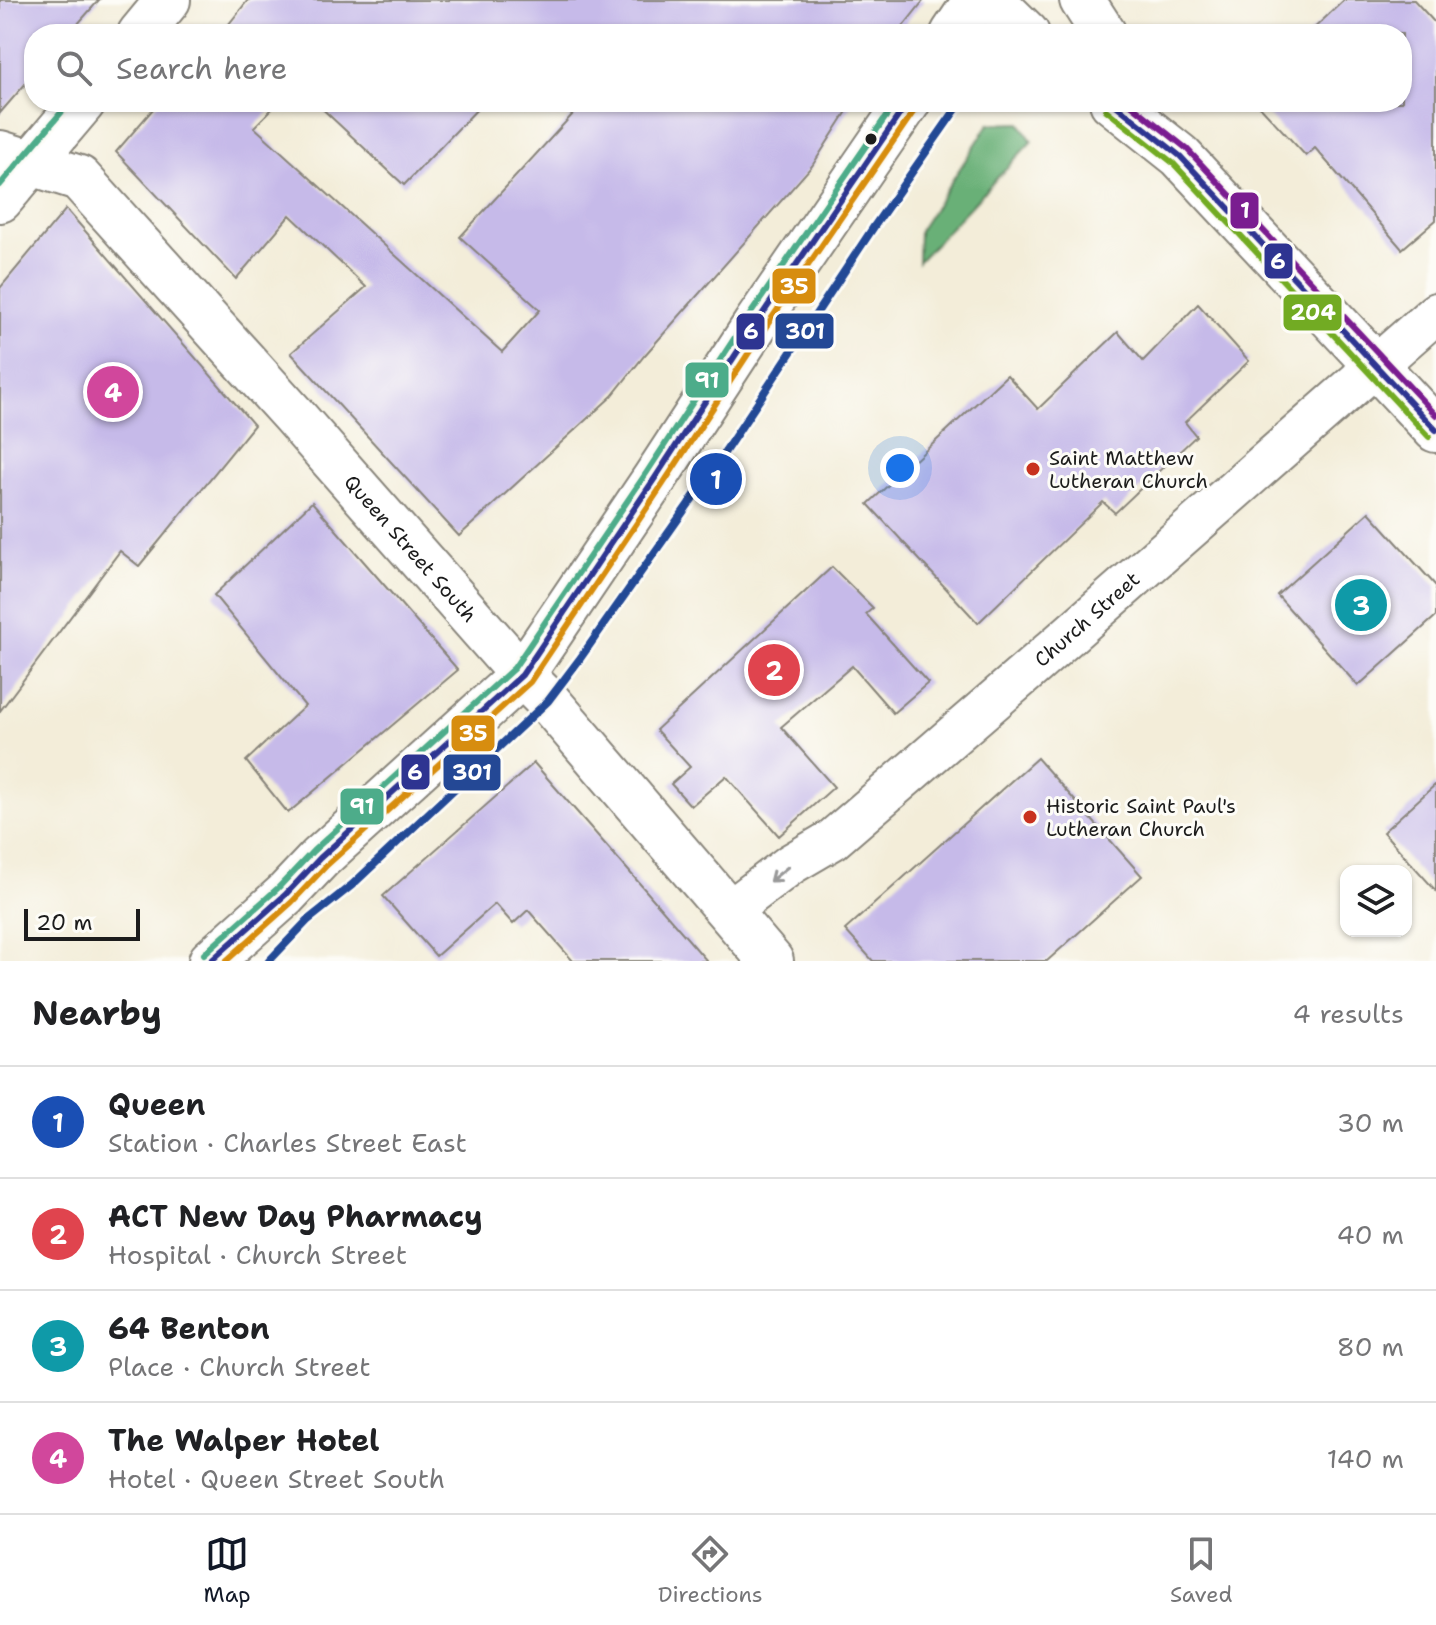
<!DOCTYPE html>
<meta charset="utf-8">
<style>
:root{--surface:#fff;--page:#f2f2f2;--text:#202124;--muted:#757577;--line:#e0e0e0;--accent:#111827}
body{margin:0;font-family:"Shantell Sans",sans-serif;background:var(--page);color:var(--text)}
.controls{position:absolute;right:24px;bottom:24px;display:grid;overflow:hidden;border-radius:16px;box-shadow:0 2px 6px #0004}
.controls button{width:72px;height:72px;display:grid;place-items:center;padding:0;border:0;border-bottom:2px solid var(--line);background:var(--surface);color:var(--text);font:40px sans-serif}
.scale{position:absolute;left:24px;bottom:20px;width:116px;box-sizing:border-box;padding-left:8px;border:4px solid #1c1c1c;border-top:0;font-size:22px;line-height:28px;white-space:nowrap;color:#1c1c1c;-webkit-text-stroke:6px #fdfcf7;paint-order:stroke}
.you{position:absolute;left:900px;top:468px;width:28px;height:28px;margin:-20px;border:6px solid #fff;border-radius:50%;background:#1a73e8;box-shadow:0 0 0 12px #1a73e833}
.badge{display:grid;place-items:center;width:52px;height:52px;border-radius:50%;background:var(--accent);color:#fff;font-size:26px;font-weight:700}
.pin{position:absolute;translate:-50% -50%;border:4px solid #fff;box-shadow:0 2px 8px #0006}
.list{margin:0;padding:0;list-style:none}
h2{display:flex;justify-content:space-between;align-items:center;height:104px;margin:0;padding:0 32px;font-size:34px}
h2 small{font-size:26px;font-weight:400;color:var(--muted)}
.list li{display:grid;grid-template-columns:52px 1fr auto;gap:24px;align-items:center;box-sizing:border-box;height:112px;padding:0 32px;border-top:2px solid var(--line)}
.list b{display:block;font-size:30px;white-space:nowrap}
.list p{margin:0;font-size:26px;white-space:nowrap;color:var(--muted)}
.list em{font-size:26px;font-style:normal;color:var(--muted)}
.icon{flex:none;width:44px;height:44px;fill:none;stroke:currentColor;stroke-width:2;stroke-linecap:round;stroke-linejoin:round}
.map{position:relative;flex:none;width:1436px;height:961px;overflow:hidden}
.search{position:absolute;background:var(--surface);box-shadow:0 2px 6px #0004;left:24px;right:24px;top:24px;height:88px;display:flex;align-items:center;gap:20px;box-sizing:border-box;padding:0 28px;border-radius:32px;color:var(--muted);font-size:30px}
.sheet{height:552px;background:var(--surface)}
nav{display:flex;justify-content:space-around;align-items:center;box-sizing:border-box;height:112px;border-top:2px solid var(--line);background:var(--surface);font-size:22px;color:var(--muted)}
nav a{display:grid;justify-items:center;gap:4px}
nav .on{color:var(--accent)}
.map>svg:first-child{display:block}
.forest{fill:#69b077;stroke:#42664a;stroke-width:2}
.building{fill:#c6bae9}
.lines{fill:none;stroke-linecap:round;stroke-linejoin:round}
.street-casing{stroke:#88847a;stroke-width:44}
.secondary-casing{stroke:#88847a;stroke-width:48}
.street{stroke:#fff;stroke-width:40}
.secondary{stroke:#fff;stroke-width:44}
.bus-1-casing{stroke:#fdfcf7;stroke-width:12}
.bus-2-casing{stroke:#fdfcf7;stroke-width:12}
.bus-3-casing{stroke:#fdfcf7;stroke-width:12}
.bus-4-casing{stroke:#fdfcf7;stroke-width:12}
.bus-5-casing{stroke:#fdfcf7;stroke-width:12}
.bus-1{stroke:#2e3491;stroke-width:6}
.bus-2{stroke:#d78d0f;stroke-width:6}
.bus-3{stroke:#4dac8a;stroke-width:6}
.bus-4{stroke:#72ab23;stroke-width:6}
.bus-5{stroke:#7a1d90;stroke-width:6}
.rail-1-casing{stroke:#fdfcf7;stroke-width:14}
.rail-1{stroke:#244895;stroke-width:8}
.oneway{stroke:#999}
.bus-dot{fill:#1c1c1c;stroke:#fdfcf7;stroke-width:3}
.poi-dot{fill:#c8321e;stroke:#fdfcf7;stroke-width:3}
.labels{text-anchor:middle;stroke-width:6;stroke-linejoin:round;paint-order:stroke}
.poi-label{font-size:20px;fill:#1c1c1c;stroke:#fdfcf7;text-anchor:start}
.street-label{font-size:20px;fill:#1c1c1c;stroke:#fdfcf7}
.line-badge{stroke:#fdfcf7;stroke-width:3}
.badge-label{font-size:22px;text-anchor:middle;font-weight:bold;fill:#fff}
</style>
<div class="map">
<svg width="1436" height="961" viewBox="0 0 1436 961">
<rect width="100%" height="100%" fill="#fdfcf7"/>
<filter id="ink" filterUnits="userSpaceOnUse"><feTurbulence type="fractalNoise" baseFrequency=".0125" numOctaves="2"/><feDisplacementMap in="SourceGraphic" scale="16" xChannelSelector="R" yChannelSelector="G"/><feConvolveMatrix kernelMatrix="1 2 1 2 8 2 1 2 1" color-interpolation-filters="sRGB"/></filter>
<filter id="wash" filterUnits="userSpaceOnUse"><feTurbulence type="fractalNoise" baseFrequency=".006" numOctaves="4" result="noise"/><feDisplacementMap in="SourceGraphic" scale="32" xChannelSelector="R" yChannelSelector="G"/><feGaussianBlur stdDeviation="1.8" result="paint"/><feColorMatrix in="noise" values="0 0 0 0 0 0 0 0 0 0 0 0 0 0 0 0 0 1.4 0 .05"/><feComposite in="paint" operator="in"/></filter>
<g filter="url(#wash)">
<rect width="100%" height="100%" fill="#f3edd9"/>
<path class="forest" d="M1020,123L1032,141L918,262L919,231L989,124Z"/>
<g id="blocks">
<path class="building" d="M0,0H99L69,34H34V74L0,113Z
M248,0H924L897,34H221Z
M1344,0H1414L1436,24V220L1402,249L1315,148L1306,156L1256,102H1402V34H1308Z
M159,102H279L254,127L502,352L540,310L460,237L584,102H853L812,166L644,356L612,396L459,536L291,353L366,287L290,215L236,279L116,152Z
M315,102H484L404,185Z
M66,209L254,425L139,566L120,551L0,711V288Z
M1198,304L1249,361L1185,422L1196,436L1115,513L1103,502L978,623L868,504L1007,375L1038,409L1118,332L1143,361Z
M312,502L458,670L288,813L246,761L305,706L214,595Z
M1369,512L1436,586V616L1358,686L1277,595Z
M832,567L873,608L866,614L928,683L893,713L852,666L781,727L834,787L779,836L726,776L691,806L671,784L690,767L656,730Z
M1037,758L1142,876L1047,961H873L845,930Z
M534,763L620,861L707,961H573L528,910L513,924L495,904L436,956L383,896Z
M1436,784V891L1383,832Z"/>
</g>
</g>
<g filter="url(#ink)">
<use href="#blocks" fill-opacity="0" stroke="#88847a" stroke-width="2"/>
<g class="lines">
<defs>
<g id="street">
<path id="s1" d="M728,912L791,864L832,840L1027,672L1436,313"/>
</g>
<g id="secondary">
<path d="M992,0L1027,34"/>
<path d="M1082,0L1104,34"/>
<path d="M140,34L168,0"/>
<path d="M953,34L976,0"/>
<path d="M1112,102L1180,156L1436,430"/>
<path id="s2" d="M0,153L79,178L293,415L522,675L548,701L771,961"/>
<path d="M0,200L83,102"/>
<path d="M211,961L285,895L320,858L522,675L655,478L757,322L908,102"/>
</g>
</defs>
<use href="#street" class="street-casing"/>
<use href="#secondary" class="secondary-casing"/>
<use href="#street" class="street"/>
<use href="#secondary" class="secondary"/>
<defs>
<path id="bus-1" d="M1112,102L1180,156L1436,430
M211,961L285,895L320,858L522,675L655,478L757,322L908,102"/>
<path id="bus-2" d="M226,961L292,902L327,865L530,682L663,484L765,328L916,108"/>
<path id="bus-3" d="M0,185L70,102
M204,954L278,888L313,851L514,668L647,472L749,316L896,102"/>
<path id="bus-4" d="M1106,110L1173,163L1429,437"/>
<path id="bus-5" d="M1128,102L1187,149L1436,415"/>
</defs>
<use href="#bus-1" class="bus-1-casing"/>
<use href="#bus-2" class="bus-2-casing"/>
<use href="#bus-3" class="bus-3-casing"/>
<use href="#bus-4" class="bus-4-casing"/>
<use href="#bus-5" class="bus-5-casing"/>
<use href="#bus-1" class="bus-1"/>
<use href="#bus-2" class="bus-2"/>
<use href="#bus-3" class="bus-3"/>
<use href="#bus-4" class="bus-4"/>
<use href="#bus-5" class="bus-5"/>
<defs>
<path id="rail-1" d="M269,961L308,920L352,885L548,701L579,660L714,468L875,225L961,102"/>
</defs>
<use href="#rail-1" class="rail-1-casing"/>
<use href="#rail-1" class="rail-1"/>
</g>
<defs><path id="oneway-shaft" d="M-6 0H5M1.5-3L5.5 0L1.5 3" fill="none" stroke-width="1.6" stroke-linecap="round" stroke-linejoin="round" transform="scale(2)"/></defs>
<use class="oneway" href="#oneway-shaft" transform="translate(779 874) rotate(141)"/>
</g>
<circle class="bus-dot" cx="871" cy="139" r="7"/>
<g class="poi-dot">
<circle cx="1033" cy="469" r="8"/>
<circle cx="1030" cy="817" r="8"/>
</g>
<g class="labels">
<g class="poi-label">
<text x="1049" y="465">Saint Matthew<tspan x="1049" dy="23">Lutheran Church</tspan></text>
<text x="1046" y="813">Historic Saint Paul's<tspan x="1046" dy="23">Lutheran Church</tspan></text>
</g>
<g class="street-label">
<text dy="7" stroke="none"><textPath href="#s2" startOffset="580">Queen Street South</textPath></text>
<text dy="7" stroke="none"><textPath href="#s1" startOffset="464">Church Street</textPath></text>
</g>
</g>
<g class="line-badge">
<rect x="1229" y="191" width="31" height="39" rx="8" fill="#7a1d90"/>
<rect x="1263" y="242" width="31" height="38" rx="8" fill="#2e3491"/>
<rect x="771" y="267" width="46" height="38" rx="8" fill="#d78d0f"/>
<rect x="1282" y="293" width="61" height="39" rx="8" fill="#72ab23"/>
<rect x="774" y="312" width="61" height="38" rx="8" fill="#244895"/>
<rect x="735" y="312" width="31" height="39" rx="8" fill="#2e3491"/>
<rect x="684" y="361" width="46" height="38" rx="8" fill="#4dac8a"/>
<rect x="450" y="714" width="46" height="39" rx="8" fill="#d78d0f"/>
<rect x="400" y="753" width="31" height="38" rx="8" fill="#2e3491"/>
<rect x="442" y="753" width="60" height="39" rx="8" fill="#244895"/>
<rect x="339" y="787" width="46" height="39" rx="8" fill="#4dac8a"/>
</g>
<g class="badge-label">
<text x="1245" y="218">1</text>
<text x="1278" y="269">6</text>
<text x="794" y="294">35</text>
<text x="1313" y="320">204</text>
<text x="805" y="339">301</text>
<text x="751" y="339">6</text>
<text x="707" y="388">91</text>
<text x="473" y="741">35</text>
<text x="415" y="780">6</text>
<text x="472" y="780">301</text>
<text x="362" y="814">91</text>
</g>
</svg>
<div class="controls">
<button><svg class="icon" aria-label="layers" viewBox="0 0 24 24"><path d="M12 4l9 5-9 5-9-5zM3 14l9 5 9-5"/></svg></button>
</div>
<div class="scale">20 m</div>
<div class="you"></div>
<div class="pin badge" style="left:716px;top:479px;background:#1a4fb4">1</div>
<div class="pin badge" style="left:774px;top:670px;background:#e0444e">2</div>
<div class="pin badge" style="left:1361px;top:605px;background:#0f9aa8">3</div>
<div class="pin badge" style="left:113px;top:392px;background:#d1479c">4</div>
<div class="search"><svg class="icon" aria-label="search" viewBox="0 0 24 24"><circle cx="10" cy="10" r="6"/><path d="M15 15l6 6"/></svg>Search here</div>
</div>
<section class="sheet">
<h2>Nearby<small>4 results</small></h2>
<ul class="list">
<li><span class="badge" style="background:#1a4fb4">1</span><div><b>Queen</b><p>Station · Charles Street East</p></div><em>30 m</em></li>
<li><span class="badge" style="background:#e0444e">2</span><div><b>ACT New Day Pharmacy</b><p>Hospital · Church Street</p></div><em>40 m</em></li>
<li><span class="badge" style="background:#0f9aa8">3</span><div><b>64 Benton</b><p>Place · Church Street</p></div><em>80 m</em></li>
<li><span class="badge" style="background:#d1479c">4</span><div><b>The Walper Hotel</b><p>Hotel · Queen Street South</p></div><em>140 m</em></li>
</ul>
</section>
<nav>
<a class="on"><svg class="icon" aria-label="map" viewBox="0 0 24 24"><path d="M3 6l6-2 6 2 6-2v14l-6 2-6-2-6 2zM9 4v14M15 6v14"/></svg>Map</a>
<a><svg class="icon" aria-label="directions" viewBox="0 0 24 24"><path d="M12 3l9 9-9 9-9-9zM9 14v-3h6M13 9l2 2-2 2"/></svg>Directions</a>
<a><svg class="icon" aria-label="saved" viewBox="0 0 24 24"><path d="M7 4h10v16l-5-4-5 4z"/></svg>Saved</a>
</nav>
